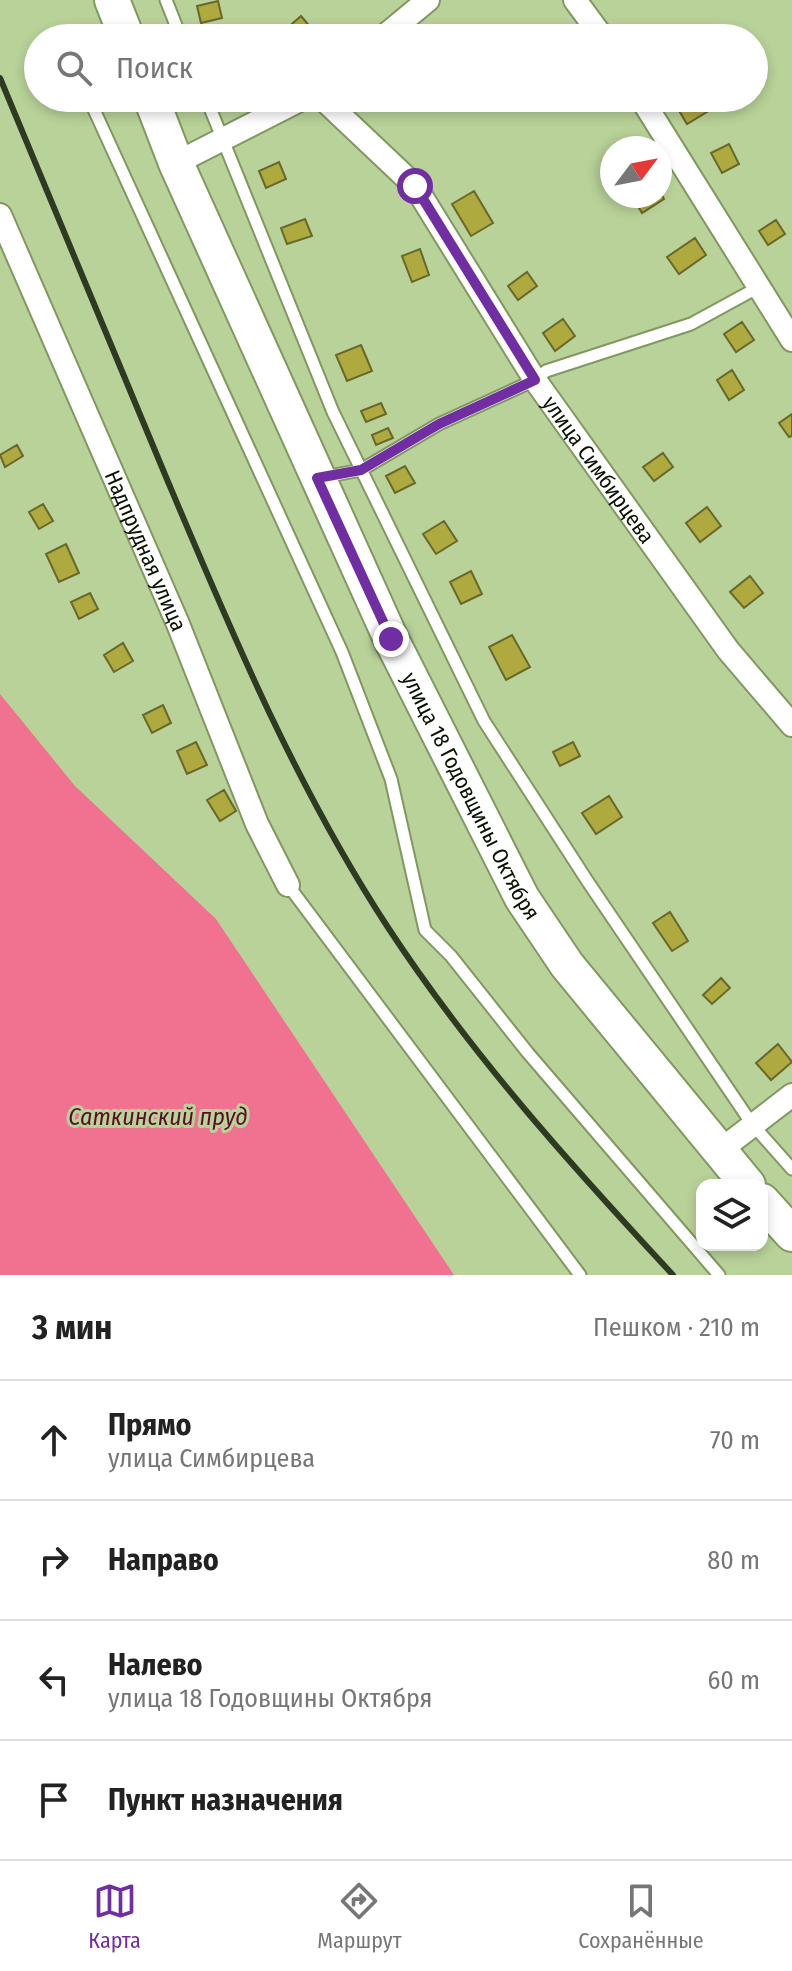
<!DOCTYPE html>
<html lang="ru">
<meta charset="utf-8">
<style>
:root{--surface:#fff;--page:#f2f2f2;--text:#222;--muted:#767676;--line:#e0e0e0;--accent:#712ea2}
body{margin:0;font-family:"Fira Sans Condensed",sans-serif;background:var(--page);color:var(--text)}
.controls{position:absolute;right:24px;bottom:24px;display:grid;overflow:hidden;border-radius:16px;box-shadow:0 4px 12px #0003}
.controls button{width:72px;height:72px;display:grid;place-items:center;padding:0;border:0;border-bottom:2px solid var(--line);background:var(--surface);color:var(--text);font:40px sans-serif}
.compass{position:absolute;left:600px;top:136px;width:72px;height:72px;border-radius:50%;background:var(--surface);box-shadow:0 4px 12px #0003;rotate:58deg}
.stop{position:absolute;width:24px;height:24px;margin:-18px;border:6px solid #712ea2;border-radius:50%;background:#fff}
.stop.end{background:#712ea2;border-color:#fff;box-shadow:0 2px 8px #0008}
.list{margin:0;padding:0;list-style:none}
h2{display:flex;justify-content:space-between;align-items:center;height:104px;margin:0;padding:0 32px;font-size:34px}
h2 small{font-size:26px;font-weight:400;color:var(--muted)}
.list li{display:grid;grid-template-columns:52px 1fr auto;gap:24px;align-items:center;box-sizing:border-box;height:120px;padding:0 32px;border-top:2px solid var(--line)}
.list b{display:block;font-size:30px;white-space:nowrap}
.list p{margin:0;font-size:26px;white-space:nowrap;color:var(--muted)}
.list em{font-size:26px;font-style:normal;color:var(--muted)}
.icon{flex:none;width:44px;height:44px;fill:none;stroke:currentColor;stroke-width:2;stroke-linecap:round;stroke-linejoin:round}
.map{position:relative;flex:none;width:792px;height:1275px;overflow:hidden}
.search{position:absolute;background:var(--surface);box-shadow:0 4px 12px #0003;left:24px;right:24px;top:24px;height:88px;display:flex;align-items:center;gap:20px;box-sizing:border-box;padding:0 28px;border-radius:44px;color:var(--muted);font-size:30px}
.sheet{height:584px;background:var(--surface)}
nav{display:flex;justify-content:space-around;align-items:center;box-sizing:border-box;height:112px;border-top:2px solid var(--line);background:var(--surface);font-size:22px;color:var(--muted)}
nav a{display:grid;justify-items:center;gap:4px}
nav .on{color:var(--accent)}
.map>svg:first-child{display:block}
.water{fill:#f17290}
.building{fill:#aeaa40;stroke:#69672a;stroke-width:2}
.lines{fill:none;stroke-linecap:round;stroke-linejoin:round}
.service-casing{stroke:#819861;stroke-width:15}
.minor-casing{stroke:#819861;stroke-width:26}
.primary-casing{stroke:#819861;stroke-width:38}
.service{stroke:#fff;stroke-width:11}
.minor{stroke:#fff;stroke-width:22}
.primary{stroke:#fff;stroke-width:34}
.rail{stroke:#2e3a21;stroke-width:6}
.route{stroke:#712ea2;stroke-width:10}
.labels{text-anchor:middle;stroke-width:6;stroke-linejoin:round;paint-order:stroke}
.street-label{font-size:22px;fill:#091100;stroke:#b9d299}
.water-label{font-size:24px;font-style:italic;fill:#5d0c28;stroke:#b9d299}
</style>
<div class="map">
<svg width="792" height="1275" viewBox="0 0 792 1275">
<rect width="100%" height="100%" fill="#b9d299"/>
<path class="water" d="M0,694L75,786L216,919L454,1275H0Z"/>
<path class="building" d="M218,1L222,18L201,23L197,6Z
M301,16L317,35L314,38H292L285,30Z
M685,98H709L715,107L687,124L675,104Z
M729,144L739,164L722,173L711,153Z
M279,162L286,179L266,188L259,171Z
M474,191L493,223L471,236L452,204Z
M660,192L664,199L642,213L632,196H660Z
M305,219L312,236L287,244L281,228Z
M776,220L785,234L768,245L759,231Z
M695,238L706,255L679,274L667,257Z
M420,249L429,275L412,282L402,256Z
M527,272L537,286L518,300L508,286Z
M563,319L575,336L555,351L543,333Z
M742,322L754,340L736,352L724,334Z
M361,345L372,371L347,381L336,355Z
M732,370L744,390L729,400L717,380Z
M381,403L386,414L366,422L361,411Z
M792,414V436L789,437L779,423Z
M388,428L393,438L376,445L372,435Z
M17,445L23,456L5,467L0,455Z
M663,453L673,467L654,481L643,467Z
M405,466L415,483L395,493L386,476Z
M43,504L53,521L39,529L29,512Z
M707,507L721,526L700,542L686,523Z
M444,521L457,541L436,554L423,534Z
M66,544L79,573L59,582L46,554Z
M471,571L482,594L461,604L450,582Z
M750,576L763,593L744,608L730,592Z
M90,593L98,609L79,619L71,602Z
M512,635L530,667L506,680L489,647Z
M123,643L133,661L114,672L104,655Z
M163,705L171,723L152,733L143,715Z
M196,742L207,765L187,774L177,751Z
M573,742L580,756L560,766L553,752Z
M224,790L236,811L220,821L207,800Z
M609,796L622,817L596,834L582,813Z
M670,912L688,941L672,951L653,923Z
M721,978L730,988L712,1004L703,995Z
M778,1044L792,1062L771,1080L756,1063Z"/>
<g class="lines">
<defs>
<path id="service" d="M166,0L181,38
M94,98L91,103L342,652L391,779L425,930L451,956L528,1053L719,1275
M206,98L333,412L484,721L588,882L752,1124L792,1169
M324,477L361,470L439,424L535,380L546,371L691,324L757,288
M288,885L580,1275"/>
<g id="minor">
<path d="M575,0L603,38"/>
<path d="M382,38L428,0"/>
<path id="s1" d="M322,98L415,186L535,380L728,650L792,725"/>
<path d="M641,98L792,340"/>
<path d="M176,163L304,98"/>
<path id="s2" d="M0,215L178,624L257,824L288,885"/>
<path d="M718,1152L792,1095"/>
</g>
<g id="primary">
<path d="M112,0L127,38"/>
<path id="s3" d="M151,98L176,163L391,639L522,898L567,965L748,1185"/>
<path d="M762,1201L792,1234"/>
</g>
</defs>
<use href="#service" class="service-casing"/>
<use href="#minor" class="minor-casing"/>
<use href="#primary" class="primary-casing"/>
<use href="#service" class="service"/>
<use href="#minor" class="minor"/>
<use href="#primary" class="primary"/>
<path class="rail" d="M0,78C55,211 111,344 166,477C231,631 295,785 387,926C470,1053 570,1164 673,1275"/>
</g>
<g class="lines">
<path class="route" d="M391,639L317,478L361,470L439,424L535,380L415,186"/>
</g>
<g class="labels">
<g class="street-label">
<text dy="8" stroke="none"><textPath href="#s1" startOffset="466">улица Симбирцева</textPath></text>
<text dy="8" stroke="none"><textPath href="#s2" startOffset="366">Надпрудная улица</textPath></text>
<text dy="8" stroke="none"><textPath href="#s3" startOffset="768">улица 18 Годовщины Октября</textPath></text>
</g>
<g class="water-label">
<text x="158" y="1125">Саткинский пруд</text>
</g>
</g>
</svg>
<div class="controls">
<button><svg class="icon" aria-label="layers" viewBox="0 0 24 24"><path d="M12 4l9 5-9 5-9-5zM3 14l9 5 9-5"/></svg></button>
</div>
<svg class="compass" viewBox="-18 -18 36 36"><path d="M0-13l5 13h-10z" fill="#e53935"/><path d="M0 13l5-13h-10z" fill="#767676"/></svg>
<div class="stop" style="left:415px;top:186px"></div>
<div class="stop end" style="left:391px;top:639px"></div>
<div class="search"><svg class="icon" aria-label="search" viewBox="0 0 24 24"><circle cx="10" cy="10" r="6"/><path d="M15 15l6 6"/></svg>Поиск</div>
</div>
<section class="sheet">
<h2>3 мин<small>Пешком · 210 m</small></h2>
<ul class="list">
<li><svg class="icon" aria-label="ahead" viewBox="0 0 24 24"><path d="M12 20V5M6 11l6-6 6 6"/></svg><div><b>Прямо</b><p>улица Симбирцева</p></div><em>70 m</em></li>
<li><svg class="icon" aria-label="right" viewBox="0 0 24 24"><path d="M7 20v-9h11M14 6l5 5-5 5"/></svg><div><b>Направо</b></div><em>80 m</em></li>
<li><svg class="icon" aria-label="left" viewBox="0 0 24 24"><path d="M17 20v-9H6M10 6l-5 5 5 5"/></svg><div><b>Налево</b><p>улица 18 Годовщины Октября</p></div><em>60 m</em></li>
<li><svg class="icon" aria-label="arrive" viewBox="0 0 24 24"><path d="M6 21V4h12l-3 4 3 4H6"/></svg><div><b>Пункт назначения</b></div></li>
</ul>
</section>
<nav>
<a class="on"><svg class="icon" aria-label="map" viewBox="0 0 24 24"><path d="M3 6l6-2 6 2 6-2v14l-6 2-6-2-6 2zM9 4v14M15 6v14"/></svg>Карта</a>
<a><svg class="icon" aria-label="directions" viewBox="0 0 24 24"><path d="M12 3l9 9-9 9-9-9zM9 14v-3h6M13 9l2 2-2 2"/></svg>Маршрут</a>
<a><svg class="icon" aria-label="saved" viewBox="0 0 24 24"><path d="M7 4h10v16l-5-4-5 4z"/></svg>Сохранённые</a>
</nav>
